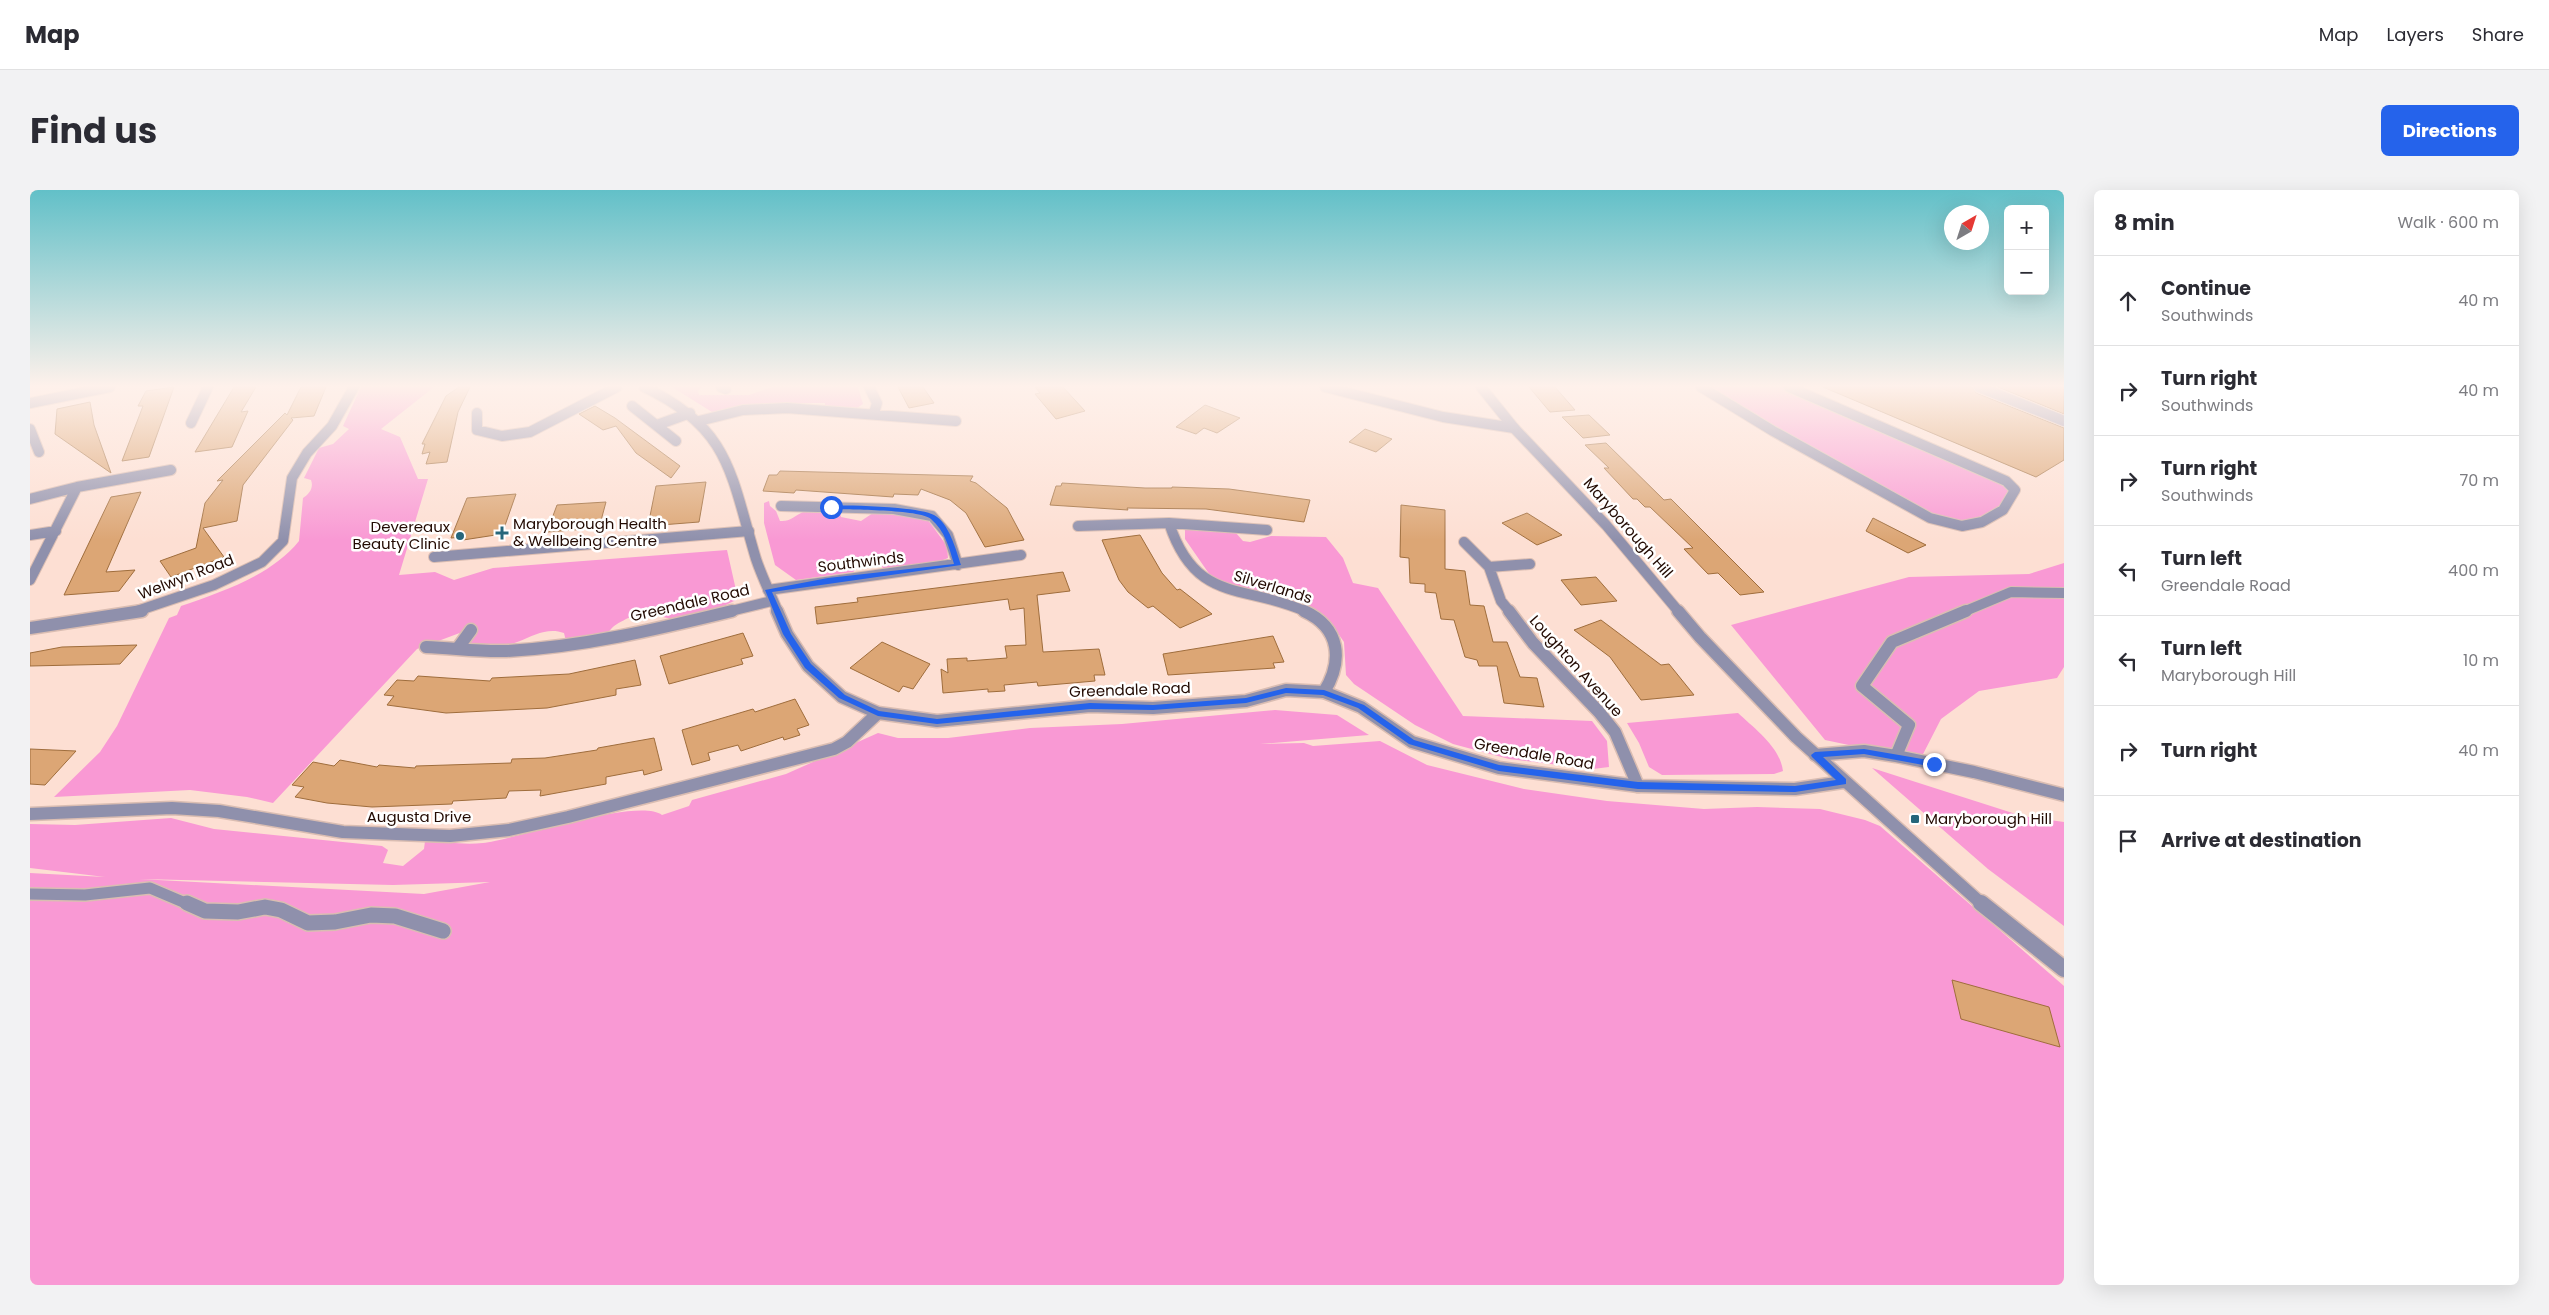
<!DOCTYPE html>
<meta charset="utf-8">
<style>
:root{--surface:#fff;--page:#f2f2f3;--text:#2b2b33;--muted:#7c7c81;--line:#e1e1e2;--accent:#2563eb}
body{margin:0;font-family:Poppins,sans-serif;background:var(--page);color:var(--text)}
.controls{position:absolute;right:15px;top:15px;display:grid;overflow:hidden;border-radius:8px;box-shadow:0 5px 20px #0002}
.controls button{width:45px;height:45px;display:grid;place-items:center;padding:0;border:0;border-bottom:1px solid var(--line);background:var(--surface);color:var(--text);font:25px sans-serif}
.compass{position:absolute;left:1914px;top:15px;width:45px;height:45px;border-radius:50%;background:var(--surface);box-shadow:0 5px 20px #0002;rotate:39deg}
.stop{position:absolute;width:15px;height:15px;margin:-11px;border:4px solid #2563eb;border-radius:50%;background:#fff}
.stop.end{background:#2563eb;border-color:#fff;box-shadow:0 1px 5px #0008}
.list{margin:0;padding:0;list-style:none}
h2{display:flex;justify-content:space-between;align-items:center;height:65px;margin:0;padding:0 20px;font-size:21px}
h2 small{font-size:16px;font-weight:400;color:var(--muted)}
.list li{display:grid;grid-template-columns:32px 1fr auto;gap:15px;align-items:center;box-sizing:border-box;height:90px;padding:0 20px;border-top:1px solid var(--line)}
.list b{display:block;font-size:19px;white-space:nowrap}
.list p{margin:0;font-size:16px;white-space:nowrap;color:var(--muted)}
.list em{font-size:16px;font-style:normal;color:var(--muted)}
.icon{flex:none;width:28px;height:28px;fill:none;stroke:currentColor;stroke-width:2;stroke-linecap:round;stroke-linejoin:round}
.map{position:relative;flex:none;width:2034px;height:1095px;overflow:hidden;border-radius:8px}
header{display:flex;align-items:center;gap:30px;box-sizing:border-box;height:70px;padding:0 25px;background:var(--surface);border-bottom:1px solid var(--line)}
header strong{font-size:24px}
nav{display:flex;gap:28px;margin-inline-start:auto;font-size:18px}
.intro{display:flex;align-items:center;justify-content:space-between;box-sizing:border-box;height:120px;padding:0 30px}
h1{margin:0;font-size:35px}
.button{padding:12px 22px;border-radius:8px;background:var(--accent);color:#fff;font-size:18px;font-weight:700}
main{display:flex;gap:30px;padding:0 30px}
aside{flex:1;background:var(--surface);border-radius:8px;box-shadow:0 5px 20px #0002}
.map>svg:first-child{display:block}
.green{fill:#f999d4;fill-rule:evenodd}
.building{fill:#dca675;stroke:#9f6d3c}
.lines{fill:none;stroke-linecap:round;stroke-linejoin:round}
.service-far1-casing{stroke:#dabdb2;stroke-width:14}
.service-casing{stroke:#dabdb2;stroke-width:18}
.minor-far1-casing{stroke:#dabdb2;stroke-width:12}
.minor-casing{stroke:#dabdb2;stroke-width:15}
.tertiary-far2-casing{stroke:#dabdb2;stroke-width:12}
.tertiary-far1-casing{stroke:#dabdb2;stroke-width:15}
.tertiary-casing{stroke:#dabdb2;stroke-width:19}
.service-far1{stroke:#8f90ac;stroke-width:11}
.service{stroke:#8f90ac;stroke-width:15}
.minor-far1{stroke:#8f90ac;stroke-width:10}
.minor{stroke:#8f90ac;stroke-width:12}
.tertiary-far2{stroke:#8f90ac;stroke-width:10}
.tertiary-far1{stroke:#8f90ac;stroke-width:12}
.tertiary{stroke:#8f90ac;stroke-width:16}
.route{fill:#2563eb}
.poi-dot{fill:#26667b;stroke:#fff;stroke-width:2}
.labels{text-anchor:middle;stroke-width:5;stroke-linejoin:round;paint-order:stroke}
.poi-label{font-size:15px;fill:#220a02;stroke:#fff;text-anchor:start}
.street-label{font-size:15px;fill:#220a02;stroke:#fff}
</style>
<header>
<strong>Map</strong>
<nav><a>Map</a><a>Layers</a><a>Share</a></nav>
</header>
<div class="intro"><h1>Find us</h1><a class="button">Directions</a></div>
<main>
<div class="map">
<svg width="2034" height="1095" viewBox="0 0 2034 1095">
<rect width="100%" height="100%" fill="#fddfd3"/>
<path class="green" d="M331,197H404L351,239L370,247L388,289H398L369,385L405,382L424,390L463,378L697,360L708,409C692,417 674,425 656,428C633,433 623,416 596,429C589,433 583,435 578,443L536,451L534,443C519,437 503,445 490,451C476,457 453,456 440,453L447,442L435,441L387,459L243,613L217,607L160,600L24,607L70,562L87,536L139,428L147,425L151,416C191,402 241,386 269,351L273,308C279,304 284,298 281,290L274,288L289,258L303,254L319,239L313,236Z
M642,197H672L668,201L669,205H719L742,197H828L833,214L827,218L795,216V213H759L682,222Z
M1676,197H1759L1985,300L1973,320L1939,335L1894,325Z
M739,311L740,316L746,321L750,331C760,332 764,326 773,322C783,318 800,320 810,323L811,327L831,331L843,323H860L898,330L917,356L918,368C899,377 873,377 853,378L848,373L830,376L823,382L766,390L745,375L734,333V313Z
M1155,338L1206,343L1213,351L1220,352L1241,346L1296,347L1313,368L1323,393L1348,398L1433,526L1562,531L1577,551L1579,577L1563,579L1479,569L1423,554L1385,535L1324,494L1316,485L1314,452L1298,429L1277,414L1206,397L1182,388L1155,349Z
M2034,373V477L2027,488L1949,501L1911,529L1890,570L1795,550L1701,435L1879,387L1999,384Z
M1245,520L1307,525L1339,545L1230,554L1274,553L1283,556L1350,551L1397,575L1494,599L1577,611L1674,619L1727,617L1790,619L1835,630L1850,636L2034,796V1095H0V683L75,687L0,678V634L45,635L141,628L184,639L352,656L358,660L353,673L373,676L394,659L395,651C414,652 435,655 453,653C488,649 608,607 632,625L659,616L662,610L756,584L848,543L868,548H918L1000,538L1092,534ZM109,689L363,695L460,692L394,704Z
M1708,523C1725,539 1750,557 1753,581L1744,584L1632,585L1619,577L1609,553L1597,533Z
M1842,578L1992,626L2034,632V736L1958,679Z"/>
<path class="building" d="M144,197L119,267L92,271L113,216H108L116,201Z
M204,197H226L211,222L218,221L202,257L165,262Z
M271,197H296L284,226L261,228L263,230L213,295L207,331L173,338L194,367L141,387L130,371L166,358L175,313L193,290L187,291L255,223L257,225Z
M429,197H440L428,222L417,272L396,274L400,262L392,264L395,254H392L416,206Z
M868,197H893L904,213L879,218Z
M1005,197H1033L1055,221L1026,229L1005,204L1010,203Z
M1499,197H1525L1545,220L1520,222Z
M1793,197H1942L1946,203L2034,238V270L2006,287Z
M1968,197H2034V224Z
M60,212L64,235L81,283L25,244L27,219Z
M1175,215L1210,228L1187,243L1174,238L1166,244L1146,237Z
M565,216L585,228L650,276L641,288L606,263L586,236L573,240L549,224Z
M1559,225L1580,245L1553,248L1532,227Z
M1335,239L1362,249L1346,262L1319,252Z
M1576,253L1634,310L1641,309L1734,402L1710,405L1688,383L1678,384L1654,359L1663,358L1620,317H1615L1607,309H1603L1574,278H1579L1555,255Z
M750,281L943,286L940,291L946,293L977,318L994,350L955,357L936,323L920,310L891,299L888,305L864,304L863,307L766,300L764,303L733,301L739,285H747Z
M676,292L669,332L618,336L626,296Z
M1032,293L1115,298H1142V297L1199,299L1280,310L1274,332L1176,319L1097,318L1098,320L1020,315L1026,296H1031Z
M111,302L76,382L105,380L89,401L34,405L81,307Z
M486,304L472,344L433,350L434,347L421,348L437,308Z
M576,312L569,338L517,342L527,315Z
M1371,315L1415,320V379L1435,381L1440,415L1454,416L1463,452H1477L1490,487L1507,488L1514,517L1474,513L1467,476H1449L1447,470L1435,467L1424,430L1411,429L1406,403L1395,402V394L1380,393L1379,368L1370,367Z
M1497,323L1532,345L1507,355L1472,333Z
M1843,328L1896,355L1878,363L1836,341Z
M1110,345L1132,383L1147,400L1150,399L1182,424L1150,438L1123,416L1118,418L1098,402L1089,390L1072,350Z
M1033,382L1040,401L1007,405L1013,462L1069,459L1075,485H1064L1065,491L1008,496L1007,492L974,495L975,501L958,502V499L913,503L911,479L918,483L917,469L937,468V471L977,468L975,456L996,455L994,418L980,420L978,409L787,434L785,417L828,412L827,408Z
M1566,387L1587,411L1551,415L1531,390Z
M1571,430L1631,475L1639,474L1664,505L1611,510L1580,467L1544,440Z
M713,443L723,466L711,469L713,474L639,494L630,466Z
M1243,446L1254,472L1243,473L1245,478L1138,485L1133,464Z
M852,452L900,474L883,499L873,496L869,502L820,478Z
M107,455L90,474L0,476V463L32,457Z
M605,470L611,495L586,499V505L517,518L416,523L357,515L364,506L354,505L367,490L384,491L388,486L460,491L462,488L539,484Z
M765,509L779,535L767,539L770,545L754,550L753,547L711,561L708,555L678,563L680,570L662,575L652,540L723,519L725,522Z
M624,548L632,580L614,585L613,580L576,587V594L510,606L511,600L479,601L476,608L423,611L422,614L342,617L297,613L265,607L274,597L262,595L283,572L304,576L310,570L347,577L349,575L385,578L386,576L481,573L482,569L515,568L567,560L568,558Z
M0,559L46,561L15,595L0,594Z
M1922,790L2019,817L2030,857L1931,829Z"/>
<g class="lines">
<defs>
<path id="service-far1" d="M0,704L55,705L120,698L160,715"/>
<path id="service" d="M157,713L175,721L208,722L235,717L251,720L278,733L305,732L341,725L365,726L413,741"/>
<path id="minor-far1" d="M691,197L696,199
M839,197L847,213L844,223
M1295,197L1413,227L1484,238
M1671,197L1743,241L1900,328L1932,336L1952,332L1973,320L1985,300L1976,291L1759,197
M1949,197L2034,231
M602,216L646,251
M447,223V240L472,246L500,242L587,197
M669,231L713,220L757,218L926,231
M161,233L178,197
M627,235L660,223
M0,239L9,262
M0,309L47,297L141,280
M751,316L864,319L902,326L918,345L928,375
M1139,333C1166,415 1214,393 1277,422
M1048,336L1139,333L1237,340
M0,345L26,341
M1434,352L1459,377L1471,411L1480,422
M404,367L719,341
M1459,377L1500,374
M0,390L47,297
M738,400L991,365
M104,422L184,395L232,372L253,351L262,288L277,263L302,236L324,197
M697,422L742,411
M1933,422L1981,402L2034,403"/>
<path id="minor" d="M1274,421C1311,438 1313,471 1294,502
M1479,421L1503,453L1569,522L1585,542L1608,596
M0,438L112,421
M396,457C423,458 450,462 476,461C553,457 628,439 702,421
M428,458L441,440
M1785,565L1834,561L1866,566L1944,582L2034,605
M1866,566L1879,535L1832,496L1862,452L1936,421
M0,624L142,618L189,621L313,642L420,646L479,640L538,627L804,559L817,552L848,523"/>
<path id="tertiary-far2" d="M614,197C701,238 701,286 726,369C732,387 741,405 748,422
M1451,197L1484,238L1576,335L1649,422
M0,213L80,197"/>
<path id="tertiary-far1" d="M747,421L757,444L778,476L812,507L848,523L907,531L1060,516L1123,518L1216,511L1256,500L1294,502L1331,517L1382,552L1469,578L1608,596L1765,599L1813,592
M1648,421L1670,447L1766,547L1953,715"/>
<path id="tertiary" d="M1951,713L2034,779"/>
</defs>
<use href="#service-far1" class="service-far1-casing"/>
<use href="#service" class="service-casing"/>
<use href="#minor-far1" class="minor-far1-casing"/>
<use href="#minor" class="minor-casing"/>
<use href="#tertiary-far2" class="tertiary-far2-casing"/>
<use href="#tertiary-far1" class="tertiary-far1-casing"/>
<use href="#tertiary" class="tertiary-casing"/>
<use href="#service-far1" class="service-far1"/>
<use href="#service" class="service"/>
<use href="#minor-far1" class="minor-far1"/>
<use href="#minor" class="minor"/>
<use href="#tertiary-far2" class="tertiary-far2"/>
<use href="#tertiary-far1" class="tertiary-far1"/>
<use href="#tertiary" class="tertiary"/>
</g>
<linearGradient id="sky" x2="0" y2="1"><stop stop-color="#62c0c8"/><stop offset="0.56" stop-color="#fef1eb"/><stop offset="1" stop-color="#fef1eb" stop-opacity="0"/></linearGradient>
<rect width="2034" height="350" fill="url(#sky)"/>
<path class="route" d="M799,316C816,314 890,317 904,325C919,333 926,360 931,375L742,402L761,444L781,474L815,505L849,521L907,529L1060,513L1123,515L1216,508L1256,498L1294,500L1334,515L1384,550L1469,575L1608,592L1765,596L1806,590L1782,567L1781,565L1785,562L1834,559L1904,571L1908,574L1904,577L1834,564L1793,567L1816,589V594L1765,602L1608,599L1469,581L1379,554L1328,518L1293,505L1256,503L1216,513L1123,520L1060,519L907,534L848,526L809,508L775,478L753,444L735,400L798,388L924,374C919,357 915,341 901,329C889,319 820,320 801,319Z"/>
<g class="poi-dot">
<path d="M469.5 335.5h5v5h5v5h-5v5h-5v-5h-5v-5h5z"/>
<circle cx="430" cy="346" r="5"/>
<rect x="1880" y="624" width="10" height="10" rx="2.5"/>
</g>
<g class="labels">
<g class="poi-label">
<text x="483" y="339">Maryborough Health<tspan x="483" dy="17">&amp; Wellbeing Centre</tspan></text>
<text x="420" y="342" text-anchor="end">Devereaux<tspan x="420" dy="17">Beauty Clinic</tspan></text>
<text x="1895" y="634">Maryborough Hill</text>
</g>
<g class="street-label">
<text transform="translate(1598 338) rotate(49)" y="5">Maryborough Hill</text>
<text transform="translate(831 372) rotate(-7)" y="5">Southwinds</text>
<text transform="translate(156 387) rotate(-21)" y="5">Welwyn Road</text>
<text transform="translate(1243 397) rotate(17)" y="5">Silverlands</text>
<text transform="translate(660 413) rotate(-13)" y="5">Greendale Road</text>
<text transform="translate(1546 476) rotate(48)" y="5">Loughton Avenue</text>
<text transform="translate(1100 500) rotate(-2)" y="5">Greendale Road</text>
<text transform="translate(1504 564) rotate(10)" y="5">Greendale Road</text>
<text x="389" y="632">Augusta Drive</text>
</g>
</g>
</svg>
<div class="controls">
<button>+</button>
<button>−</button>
</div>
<svg class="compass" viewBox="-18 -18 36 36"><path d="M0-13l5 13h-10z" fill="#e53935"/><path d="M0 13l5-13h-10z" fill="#7c7c81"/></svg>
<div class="stop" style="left:801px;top:317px"></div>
<div class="stop end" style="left:1904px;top:574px"></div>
</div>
<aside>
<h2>8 min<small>Walk · 600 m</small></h2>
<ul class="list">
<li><svg class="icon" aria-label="ahead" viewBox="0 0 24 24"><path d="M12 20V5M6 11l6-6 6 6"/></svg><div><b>Continue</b><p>Southwinds</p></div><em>40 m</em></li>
<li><svg class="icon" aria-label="right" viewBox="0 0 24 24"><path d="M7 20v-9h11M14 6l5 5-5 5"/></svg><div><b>Turn right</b><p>Southwinds</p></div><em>40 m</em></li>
<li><svg class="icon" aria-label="right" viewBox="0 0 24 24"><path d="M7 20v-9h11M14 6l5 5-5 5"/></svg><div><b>Turn right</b><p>Southwinds</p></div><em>70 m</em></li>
<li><svg class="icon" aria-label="left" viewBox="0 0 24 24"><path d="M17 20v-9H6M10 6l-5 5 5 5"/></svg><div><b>Turn left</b><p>Greendale Road</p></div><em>400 m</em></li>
<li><svg class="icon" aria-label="left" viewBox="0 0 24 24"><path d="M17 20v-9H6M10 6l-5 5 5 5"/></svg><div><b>Turn left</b><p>Maryborough Hill</p></div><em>10 m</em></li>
<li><svg class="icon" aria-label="right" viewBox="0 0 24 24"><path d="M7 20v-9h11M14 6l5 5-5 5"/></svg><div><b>Turn right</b></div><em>40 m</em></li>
<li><svg class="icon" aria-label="arrive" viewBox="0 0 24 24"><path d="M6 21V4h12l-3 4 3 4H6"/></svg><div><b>Arrive at destination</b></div></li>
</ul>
</aside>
</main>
